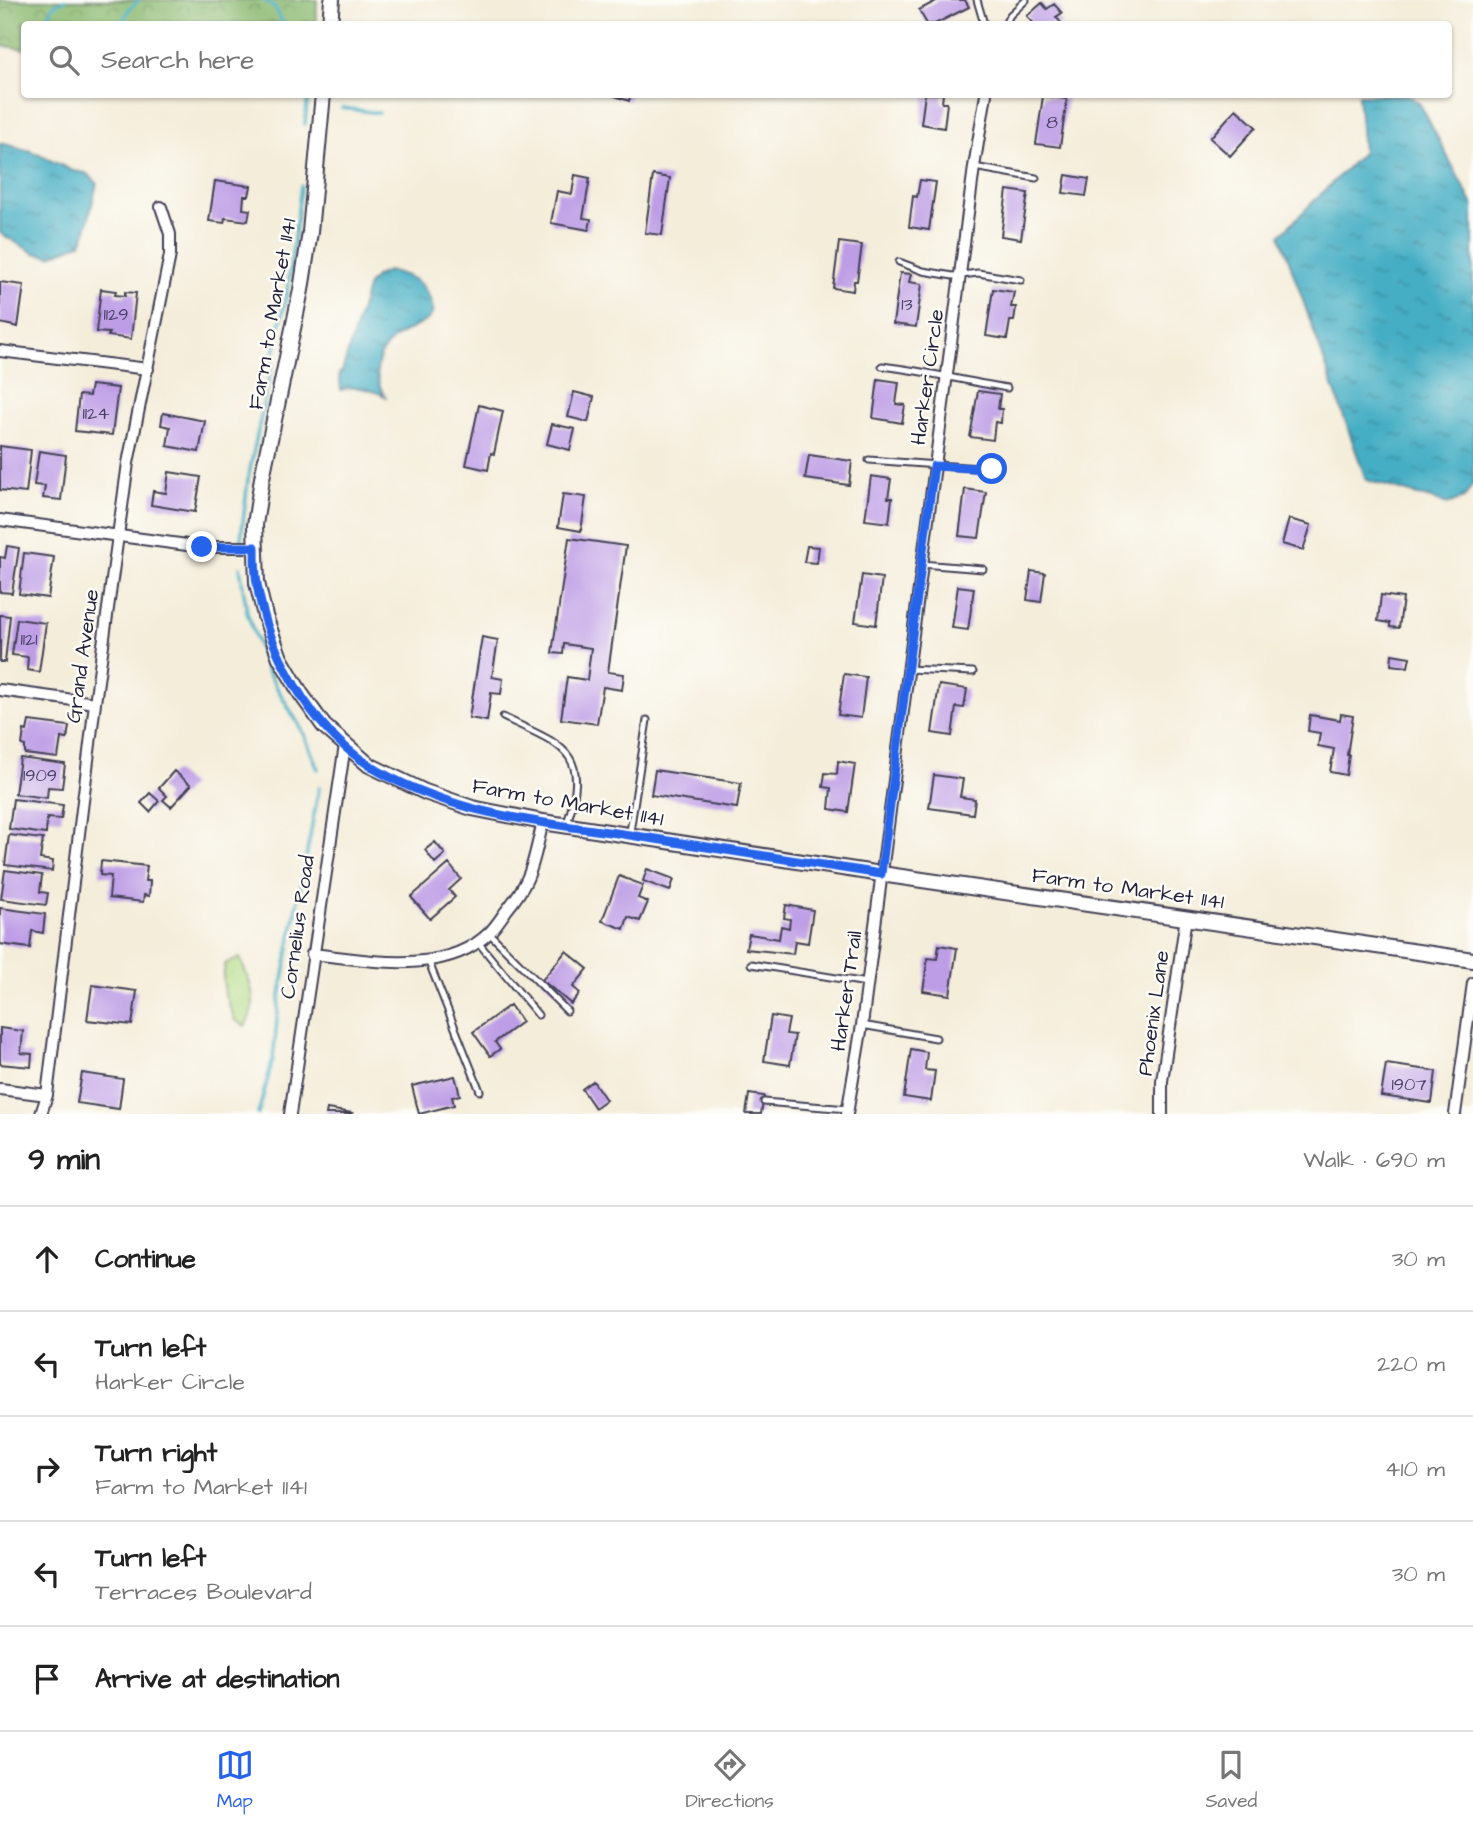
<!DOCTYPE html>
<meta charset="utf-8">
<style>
:root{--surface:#fff;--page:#f6f6f6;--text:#222;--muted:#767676;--line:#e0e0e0;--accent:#2563eb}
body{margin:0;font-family:"Architects Daughter",sans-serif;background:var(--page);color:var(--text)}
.stop{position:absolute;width:21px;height:21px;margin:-16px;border:5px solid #2563eb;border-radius:50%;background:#fff}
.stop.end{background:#2563eb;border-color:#fff;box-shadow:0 2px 7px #0008}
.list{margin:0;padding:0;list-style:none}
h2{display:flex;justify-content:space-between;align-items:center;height:91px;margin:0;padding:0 28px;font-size:30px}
h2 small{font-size:23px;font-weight:400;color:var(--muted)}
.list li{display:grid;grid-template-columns:46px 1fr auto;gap:21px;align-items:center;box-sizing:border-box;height:105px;padding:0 28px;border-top:2px solid var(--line)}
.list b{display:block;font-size:26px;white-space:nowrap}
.list p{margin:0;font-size:23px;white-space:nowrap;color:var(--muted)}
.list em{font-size:23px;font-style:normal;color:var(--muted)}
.icon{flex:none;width:38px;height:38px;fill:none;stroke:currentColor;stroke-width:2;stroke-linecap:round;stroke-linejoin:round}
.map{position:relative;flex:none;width:1473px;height:1114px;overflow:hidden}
.search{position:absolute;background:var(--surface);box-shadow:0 2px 5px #0004;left:21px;right:21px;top:21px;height:77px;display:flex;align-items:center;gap:18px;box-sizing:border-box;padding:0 24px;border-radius:7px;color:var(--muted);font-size:26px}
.sheet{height:616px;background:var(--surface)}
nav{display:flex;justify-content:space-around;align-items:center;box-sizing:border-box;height:98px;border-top:2px solid var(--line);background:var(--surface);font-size:19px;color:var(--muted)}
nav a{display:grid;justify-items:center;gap:4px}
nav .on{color:var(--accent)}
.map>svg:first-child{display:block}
.green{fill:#b0da84;stroke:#697e60;stroke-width:2}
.forest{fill:url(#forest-crowns);stroke:#576e56;stroke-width:2}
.water{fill:url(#water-ripples);stroke:#346880;stroke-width:2}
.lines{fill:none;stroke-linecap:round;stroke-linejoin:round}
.stream{stroke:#45aec4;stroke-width:3.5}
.building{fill:#bd9de6}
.service-casing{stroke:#424053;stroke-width:9}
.minor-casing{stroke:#424053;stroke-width:14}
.tertiary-casing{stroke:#424053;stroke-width:18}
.service{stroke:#fff;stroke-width:5}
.minor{stroke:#fff;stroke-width:10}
.tertiary{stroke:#fff;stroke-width:14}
.route{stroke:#2563eb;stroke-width:9}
.labels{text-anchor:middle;stroke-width:5;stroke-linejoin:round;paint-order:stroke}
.number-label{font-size:18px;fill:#494166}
.street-label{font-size:21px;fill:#22223b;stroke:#fdfcf7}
</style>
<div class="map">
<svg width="1473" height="1114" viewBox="0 0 1473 1114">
<defs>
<pattern id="forest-crowns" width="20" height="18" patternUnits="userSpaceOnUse" patternTransform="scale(1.75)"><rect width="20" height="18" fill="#8cba72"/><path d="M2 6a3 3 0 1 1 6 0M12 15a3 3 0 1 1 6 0" fill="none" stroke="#72975f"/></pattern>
<pattern id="water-ripples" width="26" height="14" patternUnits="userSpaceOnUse" patternTransform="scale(1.75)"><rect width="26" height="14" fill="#45aec4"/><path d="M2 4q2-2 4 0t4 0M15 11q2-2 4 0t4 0" fill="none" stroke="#398da0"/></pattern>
</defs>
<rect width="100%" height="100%" fill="#fdfcf7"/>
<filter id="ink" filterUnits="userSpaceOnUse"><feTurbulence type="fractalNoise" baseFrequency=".0143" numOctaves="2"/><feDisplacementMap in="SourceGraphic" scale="14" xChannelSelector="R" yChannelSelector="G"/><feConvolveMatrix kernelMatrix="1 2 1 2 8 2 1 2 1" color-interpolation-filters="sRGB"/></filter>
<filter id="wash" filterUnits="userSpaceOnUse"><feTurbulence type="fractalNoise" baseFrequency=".00686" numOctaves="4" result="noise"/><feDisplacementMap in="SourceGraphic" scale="28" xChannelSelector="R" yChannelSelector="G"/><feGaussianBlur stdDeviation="1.57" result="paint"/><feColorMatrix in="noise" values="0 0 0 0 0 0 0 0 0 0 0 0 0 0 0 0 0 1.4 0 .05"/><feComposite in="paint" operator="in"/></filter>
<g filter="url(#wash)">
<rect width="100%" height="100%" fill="#f4edda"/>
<path class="green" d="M240,958C250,984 261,1000 245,1026L235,1020L225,995L223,980L225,964Z"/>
<path class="forest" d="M0,0H317L316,24H24V49L0,45Z"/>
<path class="water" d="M1358,95H1408L1420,104L1473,205V484L1464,498L1448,504L1366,480L1280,235L1363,152Z
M0,143L31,151L73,171L86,173L97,183L85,235L81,243L51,256L34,253L0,233Z
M388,271C408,275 422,279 430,299C433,307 435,313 428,319C418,327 405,330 395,338C375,354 372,375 385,396C370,389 357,385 341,390L339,373L342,372L368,285L376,276Z"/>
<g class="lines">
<path class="stream" d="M263,0C275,5 278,13 283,24
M56,24L50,14L53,6L65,0
M122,24L129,9L139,0
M342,108L379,113
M305,124L308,94
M241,539L248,479L288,286L301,186
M240,567L247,612L267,671L303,732L318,769
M258,1114L273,1059L279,1001L319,788"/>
</g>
<g id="blocks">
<path class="building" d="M938,0H965L969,7L935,24H927L919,10Z
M1042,3L1047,9L1054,4L1062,13L1056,17L1062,24H1034L1027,16Z
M609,94H631L629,101Z
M925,94H943L942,103H947L944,128L921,124Z
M1043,96L1067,99L1060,147L1036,144Z
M1236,109L1256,127L1230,156L1210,138Z
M575,175L590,178L583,218L591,219L589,230L551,223L557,191L572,194Z
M653,175L670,178L662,235L645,233Z
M1066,175L1089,179L1086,196L1063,193Z
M920,180L936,182L929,230L909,227L913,196L917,197Z
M215,181L251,186L249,196H244L243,209L250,210L248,221L225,218L224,223L209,221Z
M1007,190L1028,193L1021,239L1001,236Z
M839,242L862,245L857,281H854L853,291L833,288Z
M900,273L911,274L909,282L922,284L916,327L893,324Z
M0,282L24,285L18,327L0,323Z
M101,289L116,291L115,295L125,296V292L136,293L131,339L108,336L109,333L96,332Z
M993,289L1014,292L1011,307H1016L1014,321H1010L1007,339L986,336Z
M878,379L899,382L896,404L905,405L902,423L873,418Z
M91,385L118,388L112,435L75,431L79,395L89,396Z
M978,391L1000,394L998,409H1002L1001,423L995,422L993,440L970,437Z
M574,392L594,397L588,422L568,417Z
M479,405L503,411L494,454L491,453L488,470L466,465Z
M163,413L205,421L199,452L167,446L170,427L161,425Z
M552,424L575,429L570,450L547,444Z
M0,446L31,450L26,493L0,490Z
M39,451L66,455L61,500L43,498L45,486L34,485Z
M809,455L852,461L849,485L805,479Z
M169,472L201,477L195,512L151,505L153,491L166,493Z
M871,476L891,479L888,498H892L889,523L865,520Z
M965,489L986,492L979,538L959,536Z
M563,494L586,497L581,531L558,527Z
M1289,519L1311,525L1303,550L1282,544Z
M569,538L626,546L608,672L624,674L622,690L603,687L597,724L561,719L567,677L587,680L591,648L564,644L563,654L552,653Z
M7,546L19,548L12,593L0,592V557L5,558Z
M807,546L819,547L817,563L804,562Z
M24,553L54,557L48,598L19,594Z
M1031,571L1045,573L1041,602L1027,600Z
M862,575L882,578L876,625L855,622Z
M958,586L974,588L968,630L952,628Z
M1381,595L1403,598L1399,628L1390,627V623L1378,621Z
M0,615L10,616L5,662H0Z
M17,619L46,623L39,672L27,670L28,657L12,655Z
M482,637L498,640L492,677L503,679L501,694L491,693L487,721L469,718Z
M1392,654L1410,657L1408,667L1391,665Z
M844,674L866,677L861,718L838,715Z
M939,685L967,689L964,708L956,707L952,736L932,733Z
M1341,714L1353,716L1347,755H1349L1346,775L1330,772L1334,749L1318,746L1320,733L1308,731L1310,715L1340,720Z
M29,721L69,726L67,739L61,738L58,758L25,754V746L22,745L24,730L27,731Z
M20,758L65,764L62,788L48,787L47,798L15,794Z
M838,761L855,764L848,812L829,809L831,788L823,787L825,773L837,774Z
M655,770L741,783L737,808L651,795Z
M174,771L191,785L171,807L163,800L167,796L159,788Z
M934,775L963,779L960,797L975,799L973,814L929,808Z
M150,793L159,801L150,812L141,803Z
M13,799L63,805L61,819L47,818L46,834L9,829Z
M9,835L43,839L40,859L53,861L52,871L5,865Z
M435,842L445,854L435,863L425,850Z
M101,861L147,866L145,881H150L149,896L144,895L143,902L109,898L111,876L100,875Z
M449,864L461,879L449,890L455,897L430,919L411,897Z
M647,869L674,879L670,891L643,881Z
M5,870L42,875L40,892L48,893L46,905L1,899Z
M619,876L643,885L638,898L648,902L640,921L628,917L624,929L602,921Z
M786,905L813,910L808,943L795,941L793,954L746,949L749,934L779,939L781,926L789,928L790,919L784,918Z
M0,908L45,914L43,933L32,931L30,948L0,944Z
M939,945L957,948L950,995L923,991L928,958L937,959Z
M566,951L588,969L573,987L580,993L571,1004L542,980Z
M92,985L137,991L132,1025L87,1020Z
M510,1005L522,1022L495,1042L500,1049L490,1056L473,1032Z
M771,1016L789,1019L786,1034L795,1035L790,1065L764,1061Z
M0,1028L23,1031L21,1053L32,1054L31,1067L0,1064Z
M911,1049L927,1052L925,1070L935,1071L931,1101L904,1097Z
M1386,1064L1436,1071L1432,1103L1381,1096Z
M82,1073L123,1079L119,1109L77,1103Z
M455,1076L460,1095L452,1097L454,1105L419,1114L412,1086Z
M593,1081L606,1100L595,1108L582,1089Z
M749,1094L764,1096L761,1114H746Z
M327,1109L352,1113L351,1114H326Z"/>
</g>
</g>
<g filter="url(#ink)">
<use href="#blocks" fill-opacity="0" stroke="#424053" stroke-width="2"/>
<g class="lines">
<defs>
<path id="service" d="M977,0L984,24
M1005,24L1010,15L1026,0
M974,167L1036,178
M899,262L923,271L953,276L978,273L1021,280
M882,366C924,371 965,381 1007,388
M869,460L992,469
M921,564L983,569
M907,669L973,672
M503,717C560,745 592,749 567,823
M630,832L647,720
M489,933L567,1011
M477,941L538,1015
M428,960L480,1091
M751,964L867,983
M862,1025L936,1038
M764,1102L848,1109"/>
<path id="minor" d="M0,351L148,369
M0,520L202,547H255
M0,690L95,703
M312,954C368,960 445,977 490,932C496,926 501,918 506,911C514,901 522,891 527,879C535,862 538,840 543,822
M0,1089L47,1095
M41,1114L47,1095L95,703L128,463L170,255V234L161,207
M290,1114L345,745
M847,1114L862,1025L974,167L986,94
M1162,1114V1081L1186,917
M1455,1114L1473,983"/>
<path id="tertiary" d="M330,24L332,0
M323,94L310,232L301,290L262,478L255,525L257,583L265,616L280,658L301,694L324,726L369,765L425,792L472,808L543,822L881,874L1473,960"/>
</defs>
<use href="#service" class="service-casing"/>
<use href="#minor" class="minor-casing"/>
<use href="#tertiary" class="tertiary-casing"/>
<use href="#service" class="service"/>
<use href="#minor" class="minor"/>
<use href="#tertiary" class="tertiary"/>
</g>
</g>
<g class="lines" filter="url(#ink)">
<path class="route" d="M202,547H255C255,559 255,572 257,584C268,652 310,727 369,765C395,783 441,800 471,808C521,821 573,827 623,834C709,848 795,861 881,874L934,466L992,469"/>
</g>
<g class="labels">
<g class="number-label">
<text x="1052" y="128">8</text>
<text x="907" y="310">13</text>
<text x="116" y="320">1129</text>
<text x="96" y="419">1124</text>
<text x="29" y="645">1121</text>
<text x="40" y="781">1909</text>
<text x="1409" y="1090">1907</text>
</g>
<g class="street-label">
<text transform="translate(272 314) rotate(-80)" y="7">Farm to Market 1141</text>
<text transform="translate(927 377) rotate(-82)" y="7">Harker Circle</text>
<text transform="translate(82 656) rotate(-82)" y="7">Grand Avenue</text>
<text transform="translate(568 802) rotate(10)" y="7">Farm to Market 1141</text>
<text transform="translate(1128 888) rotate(8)" y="7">Farm to Market 1141</text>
<text transform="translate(297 927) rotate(-82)" y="7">Cornelius Road</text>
<text transform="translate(846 991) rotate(-82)" y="7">Harker Trail</text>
<text transform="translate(1153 1013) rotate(-82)" y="7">Phoenix Lane</text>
</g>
</g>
</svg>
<div class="stop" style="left:992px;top:469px"></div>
<div class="stop end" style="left:202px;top:547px"></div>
<div class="search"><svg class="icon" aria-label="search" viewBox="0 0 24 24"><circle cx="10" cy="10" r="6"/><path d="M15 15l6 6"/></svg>Search here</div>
</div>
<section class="sheet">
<h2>9 min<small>Walk · 690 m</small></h2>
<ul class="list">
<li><svg class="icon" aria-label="ahead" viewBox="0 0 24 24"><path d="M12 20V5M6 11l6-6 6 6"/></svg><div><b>Continue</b></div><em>30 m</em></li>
<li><svg class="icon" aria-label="left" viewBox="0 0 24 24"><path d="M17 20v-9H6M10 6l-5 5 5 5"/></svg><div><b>Turn left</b><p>Harker Circle</p></div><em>220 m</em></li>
<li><svg class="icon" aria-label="right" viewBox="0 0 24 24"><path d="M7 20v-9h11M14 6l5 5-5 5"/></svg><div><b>Turn right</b><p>Farm to Market 1141</p></div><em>410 m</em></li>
<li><svg class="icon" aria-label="left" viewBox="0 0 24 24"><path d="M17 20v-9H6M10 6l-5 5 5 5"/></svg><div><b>Turn left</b><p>Terraces Boulevard</p></div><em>30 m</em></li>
<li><svg class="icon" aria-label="arrive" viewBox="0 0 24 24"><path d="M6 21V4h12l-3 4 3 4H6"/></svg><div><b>Arrive at destination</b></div></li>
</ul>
</section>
<nav>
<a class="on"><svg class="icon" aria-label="map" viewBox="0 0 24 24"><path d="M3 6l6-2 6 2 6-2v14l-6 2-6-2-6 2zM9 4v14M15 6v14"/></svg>Map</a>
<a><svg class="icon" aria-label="directions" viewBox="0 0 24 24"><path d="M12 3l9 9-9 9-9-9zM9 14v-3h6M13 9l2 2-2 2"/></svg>Directions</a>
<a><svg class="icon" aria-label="saved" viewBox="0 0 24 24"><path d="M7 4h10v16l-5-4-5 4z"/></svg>Saved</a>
</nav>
